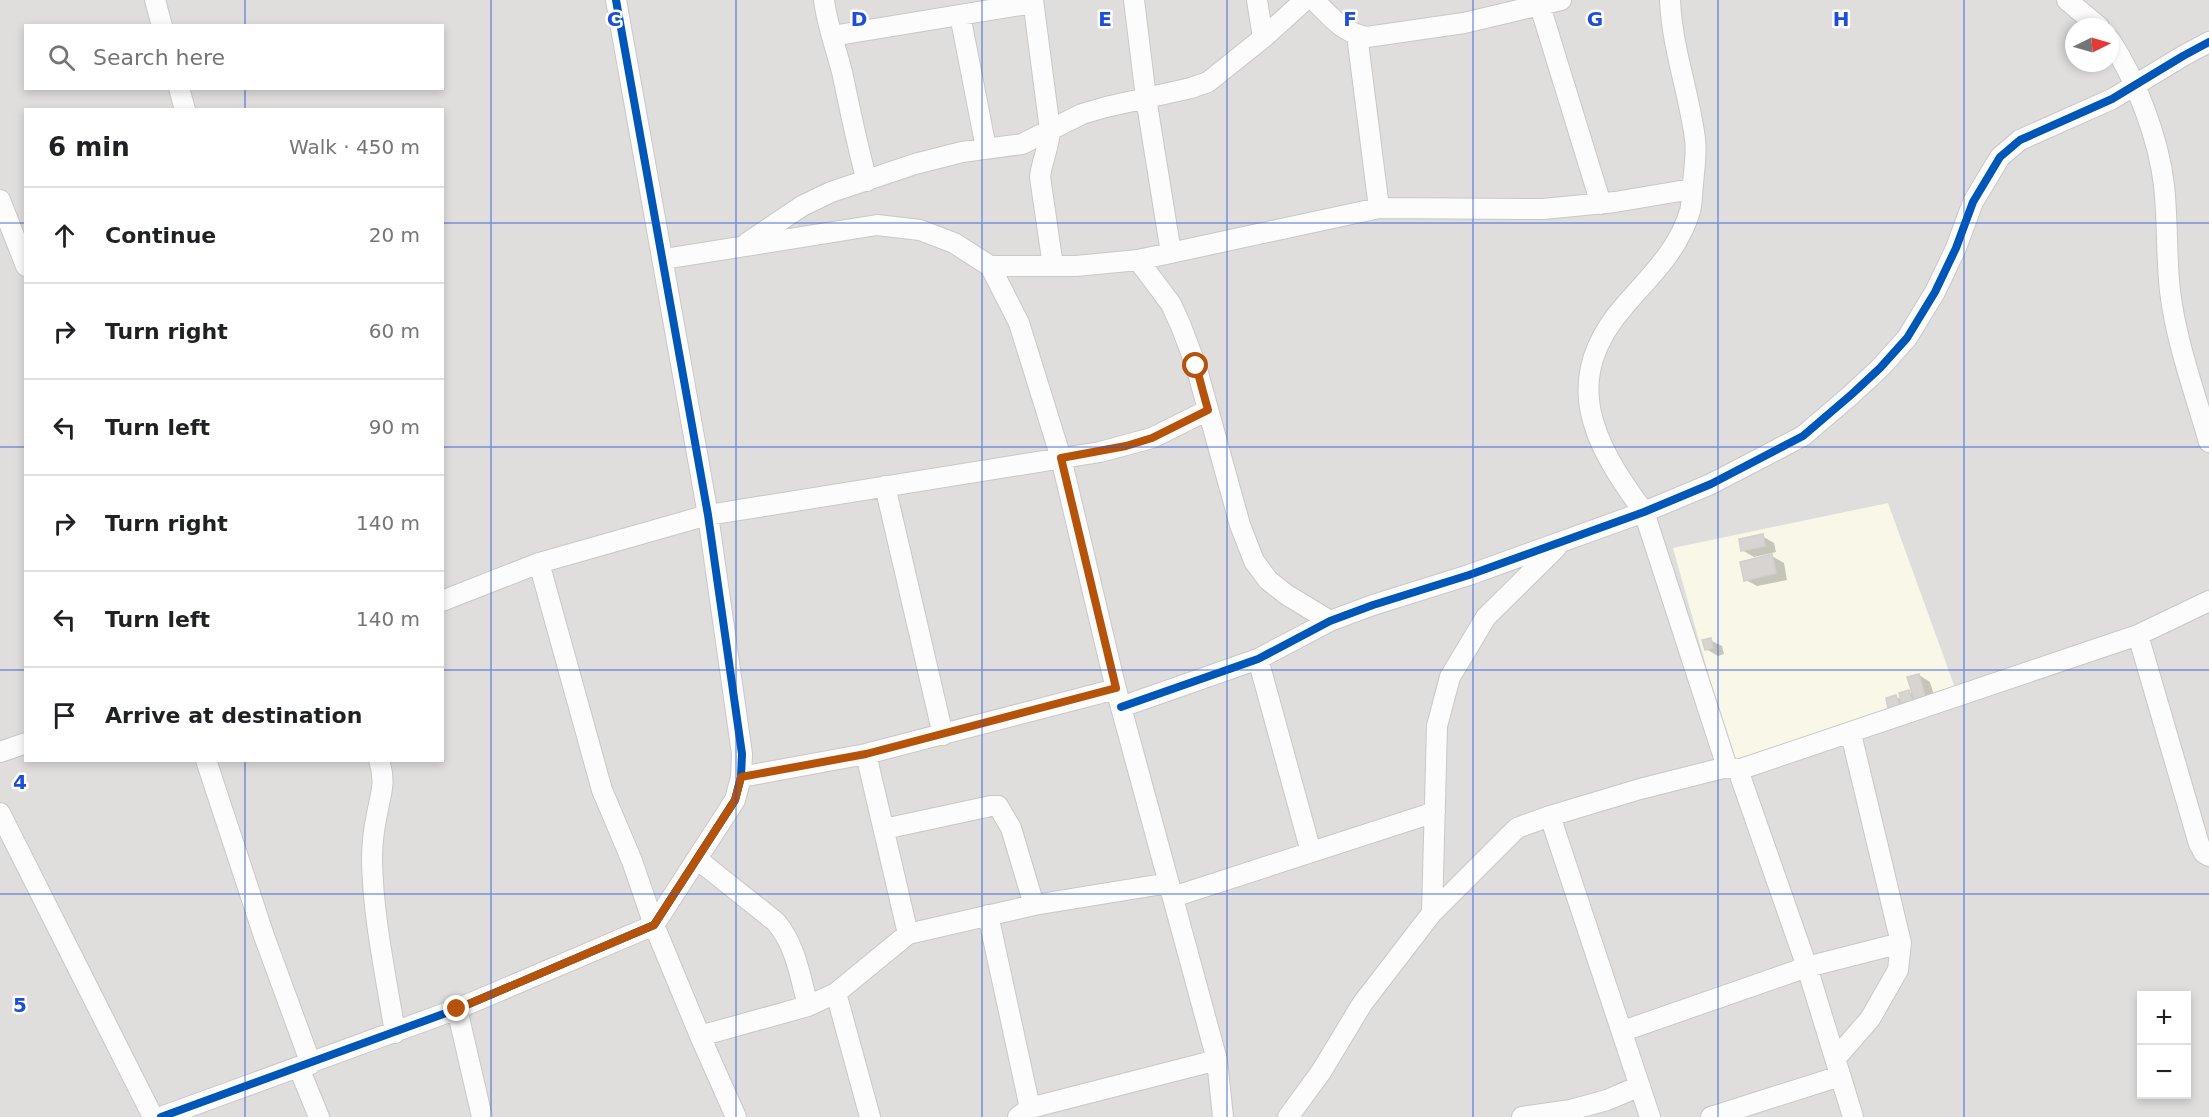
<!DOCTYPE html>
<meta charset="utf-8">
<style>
:root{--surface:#fff;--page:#f6f6f6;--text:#202124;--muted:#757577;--line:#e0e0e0}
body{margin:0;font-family:"DejaVu Sans",sans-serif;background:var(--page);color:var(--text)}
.controls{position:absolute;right:18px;bottom:18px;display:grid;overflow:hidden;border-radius:0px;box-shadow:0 3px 9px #0003}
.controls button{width:54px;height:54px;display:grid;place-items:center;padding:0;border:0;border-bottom:2px solid var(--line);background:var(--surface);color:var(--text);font:30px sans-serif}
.compass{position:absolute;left:2065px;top:18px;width:54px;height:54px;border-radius:50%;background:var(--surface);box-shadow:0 3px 9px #0003;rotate:85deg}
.stop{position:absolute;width:18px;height:18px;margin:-14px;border:4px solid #b45309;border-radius:50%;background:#fff}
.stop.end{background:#b45309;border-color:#fff;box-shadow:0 2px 6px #0008}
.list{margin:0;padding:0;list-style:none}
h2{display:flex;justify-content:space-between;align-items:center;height:78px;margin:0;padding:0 24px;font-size:26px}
h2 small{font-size:20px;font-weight:400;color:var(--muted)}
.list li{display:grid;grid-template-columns:39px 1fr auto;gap:18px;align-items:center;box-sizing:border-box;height:96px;padding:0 24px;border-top:2px solid var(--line)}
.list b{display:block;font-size:22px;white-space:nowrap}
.list em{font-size:20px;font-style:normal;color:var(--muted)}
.icon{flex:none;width:33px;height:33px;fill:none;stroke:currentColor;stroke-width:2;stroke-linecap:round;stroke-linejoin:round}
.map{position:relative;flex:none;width:2209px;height:1117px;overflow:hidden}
.search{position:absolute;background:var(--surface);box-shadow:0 3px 9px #0003;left:24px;top:24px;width:420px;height:66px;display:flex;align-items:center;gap:15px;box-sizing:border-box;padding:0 21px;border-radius:0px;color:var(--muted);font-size:22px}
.panel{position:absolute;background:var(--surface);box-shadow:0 3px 9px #0003;left:24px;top:108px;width:420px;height:654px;border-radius:0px}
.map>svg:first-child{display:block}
.residential{fill:#dfdedc;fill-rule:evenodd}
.education{fill:#f8f7e8}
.shadow{fill:#0003}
.building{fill:#d7d4d2;stroke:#d3d0cc;stroke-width:1.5}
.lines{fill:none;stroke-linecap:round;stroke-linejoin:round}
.minor-casing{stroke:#c9c8c7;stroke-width:22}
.minor{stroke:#fdfcfc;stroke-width:20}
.cycleway-casing{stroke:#fff;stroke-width:11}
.cycleway{stroke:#0057b8;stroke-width:8}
.route{stroke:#b45309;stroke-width:8}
.grid{fill:none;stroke:#1d4ed8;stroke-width:1.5;stroke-opacity:0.55}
.grid-label{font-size:20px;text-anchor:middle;font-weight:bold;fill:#1d4ed8;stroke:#fff;stroke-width:5;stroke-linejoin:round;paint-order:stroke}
</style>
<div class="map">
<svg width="2209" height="1117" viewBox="0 0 2209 1117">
<rect width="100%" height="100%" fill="#f0eeeb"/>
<path class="residential" d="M0,0H2209V1117H0ZM26,26H442V88H26ZM2074,27H2110V63H2074ZM26,110H442V760H26ZM2142,996H2186V1094H2142Z"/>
<path class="education" d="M1888,503L1955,688L1738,759L1731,755L1673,548Z"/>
<path class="shadow" d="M1762,536L1774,543L1776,552L1754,557L1742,550Z
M1772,556L1784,563L1787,580L1757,586L1746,580Z
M1710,640L1722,646L1724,654L1718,656L1706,649Z
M1919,675L1930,682L1936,702L1901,714L1890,707L1896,697L1902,700L1909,692L1914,694Z"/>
<path class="building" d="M1763,534L1765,546L1741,551L1739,539Z
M1772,554L1776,573L1744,581L1740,562Z
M1711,638L1713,648L1705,650L1702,640Z
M1919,674L1925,696L1914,699L1907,677Z
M1909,690L1912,700L1901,703L1899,693Z
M1896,695L1899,705L1888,708L1886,698Z"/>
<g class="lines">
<defs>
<path id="minor" d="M155,0L162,26
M824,0C827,25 836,48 842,72C850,109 857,145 867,181
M1033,0L1050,130C1049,148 1042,160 1040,177L1053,266
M1134,0L1146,98L1171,253
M1257,0L1263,38
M1314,0C1330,16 1343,33 1367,37L1464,23L1561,0
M1670,0C1672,48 1689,92 1695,139C1697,154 1694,170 1693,184C1692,193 1692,203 1690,211C1678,251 1651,275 1626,304C1559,379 1592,442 1644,512L1727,767
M2067,0L2099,27
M1540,6L1601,204
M960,15L986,148
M1357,35L1379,208
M832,36L1033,3
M2110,40C2136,79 2159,139 2164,186C2168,220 2166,256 2170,291C2176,342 2195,393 2209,442
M179,88L185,110
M0,200L26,266
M747,243L802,206L831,192L915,164L962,152L1022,144L1082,114L1106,107L1191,88L1208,82L1263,38L1305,0
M664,259L877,225L920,230L954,243L990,266L1019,323L1061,458L1116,689L1217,1060L1223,1117
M1138,260L1171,304L1181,326L1196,366L1240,525L1254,561L1268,580L1287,595L1330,621
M990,266H1076L1138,260L1379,208L1543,209L1615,202L1692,189
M885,486L943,735
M539,563L602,790L632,861L654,925L700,1036L736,1117
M442,601L539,563L708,515L1100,452L1152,438L1208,410
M2138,635L2199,844L2204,853L2209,856
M1258,659L1311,852
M1121,707L1258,659L1330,621L1373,605L1469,575L1644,512L1711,484L1803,436L1852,394L1880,368L1907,338L1935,292L1956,248L1973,202L2000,157L2020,140L2112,99L2183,56L2209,42
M0,752L26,743
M866,754L908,934
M206,760L264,936L311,1064
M379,760C386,782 381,793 377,814C374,828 372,846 372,860C373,918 386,976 395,1033
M1738,770L1807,967L1853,1117
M741,777L866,754L1116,689
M0,813L153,1117
M1550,816L1650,1117
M884,829L991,806H998L1011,828L1034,905
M697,859L776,922C796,946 800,976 808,1006
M1173,897L1435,812
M1432,913L1437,726L1450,677L1486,617L1556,548
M988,915L1030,1108
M836,993L870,1117
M457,1009L482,1117
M1623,1031L1807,967L1901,943
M700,1036L808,1006L836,993L908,934L1034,905L1169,883
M1835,1059L1870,1019L1898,970L1901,943L1851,734
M299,1068L319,1117
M161,1117L457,1009L654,925L735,800L741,777L742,754L708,515L616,0
M1018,1117L1030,1108L1217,1060
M1288,1117L1321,1072L1362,1004L1432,913L1517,828L1550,816L1640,789L1727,767L1738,770L2138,635L2209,601
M1522,1117L1571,1110L1607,1100L1640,1086
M1711,1117L1840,1076"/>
</defs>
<use href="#minor" class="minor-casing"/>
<use href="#minor" class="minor"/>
<defs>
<path id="cycleway" d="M1121,707L1258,659L1330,621L1373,605L1469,575L1644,512L1711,484L1803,436L1852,394L1880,368L1907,338L1935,292L1956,248L1973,202L2000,157L2020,140L2112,99L2183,56L2209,42
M161,1117L457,1009L654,925L735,800L741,777L742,754L708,515L616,0"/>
</defs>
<use href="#cycleway" class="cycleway-casing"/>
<use href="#cycleway" class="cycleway"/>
</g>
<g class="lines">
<path class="route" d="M457,1009L654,925L735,800L741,777L866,754L1116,688L1061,458L1126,446L1152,438L1208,410L1196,366"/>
</g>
<path class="grid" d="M245,0V26M491,0V1117M736,0V1117M982,0V1117M1227,0V1117M1473,0V1117M1718,0V1117M1964,0V1117M245,88V110M0,223H26M442,223H2209M0,447H26M442,447H2209M0,670H26M442,670H2209M245,760V1117M0,894H2209"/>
<g class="grid-label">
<text x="614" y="26">C</text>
<text x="859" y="26">D</text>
<text x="1105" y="26">E</text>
<text x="1350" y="26">F</text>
<text x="1595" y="26">G</text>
<text x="1841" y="26">H</text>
<text x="20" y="789">4</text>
<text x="20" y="1012">5</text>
</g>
</svg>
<div class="controls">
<button>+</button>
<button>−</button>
</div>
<svg class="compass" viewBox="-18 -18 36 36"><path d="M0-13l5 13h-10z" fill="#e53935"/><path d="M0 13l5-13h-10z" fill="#757577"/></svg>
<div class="stop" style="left:1196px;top:366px"></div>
<div class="stop end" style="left:457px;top:1009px"></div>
<div class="search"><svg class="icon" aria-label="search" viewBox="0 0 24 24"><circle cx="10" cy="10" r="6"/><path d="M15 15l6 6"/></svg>Search here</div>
<section class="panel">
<h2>6 min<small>Walk · 450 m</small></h2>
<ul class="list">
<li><svg class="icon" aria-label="ahead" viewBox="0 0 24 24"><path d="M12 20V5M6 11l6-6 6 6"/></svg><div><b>Continue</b></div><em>20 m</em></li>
<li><svg class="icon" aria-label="right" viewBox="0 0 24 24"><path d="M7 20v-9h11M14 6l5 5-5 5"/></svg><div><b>Turn right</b></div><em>60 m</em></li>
<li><svg class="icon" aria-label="left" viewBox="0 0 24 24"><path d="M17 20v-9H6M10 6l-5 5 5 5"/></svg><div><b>Turn left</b></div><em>90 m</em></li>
<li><svg class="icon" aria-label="right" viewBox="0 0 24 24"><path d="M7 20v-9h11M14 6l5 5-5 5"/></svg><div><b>Turn right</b></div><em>140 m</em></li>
<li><svg class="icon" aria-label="left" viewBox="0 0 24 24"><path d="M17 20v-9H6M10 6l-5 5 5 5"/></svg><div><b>Turn left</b></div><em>140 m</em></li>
<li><svg class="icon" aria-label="arrive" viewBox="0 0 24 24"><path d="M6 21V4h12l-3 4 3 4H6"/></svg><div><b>Arrive at destination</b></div></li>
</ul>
</section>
</div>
